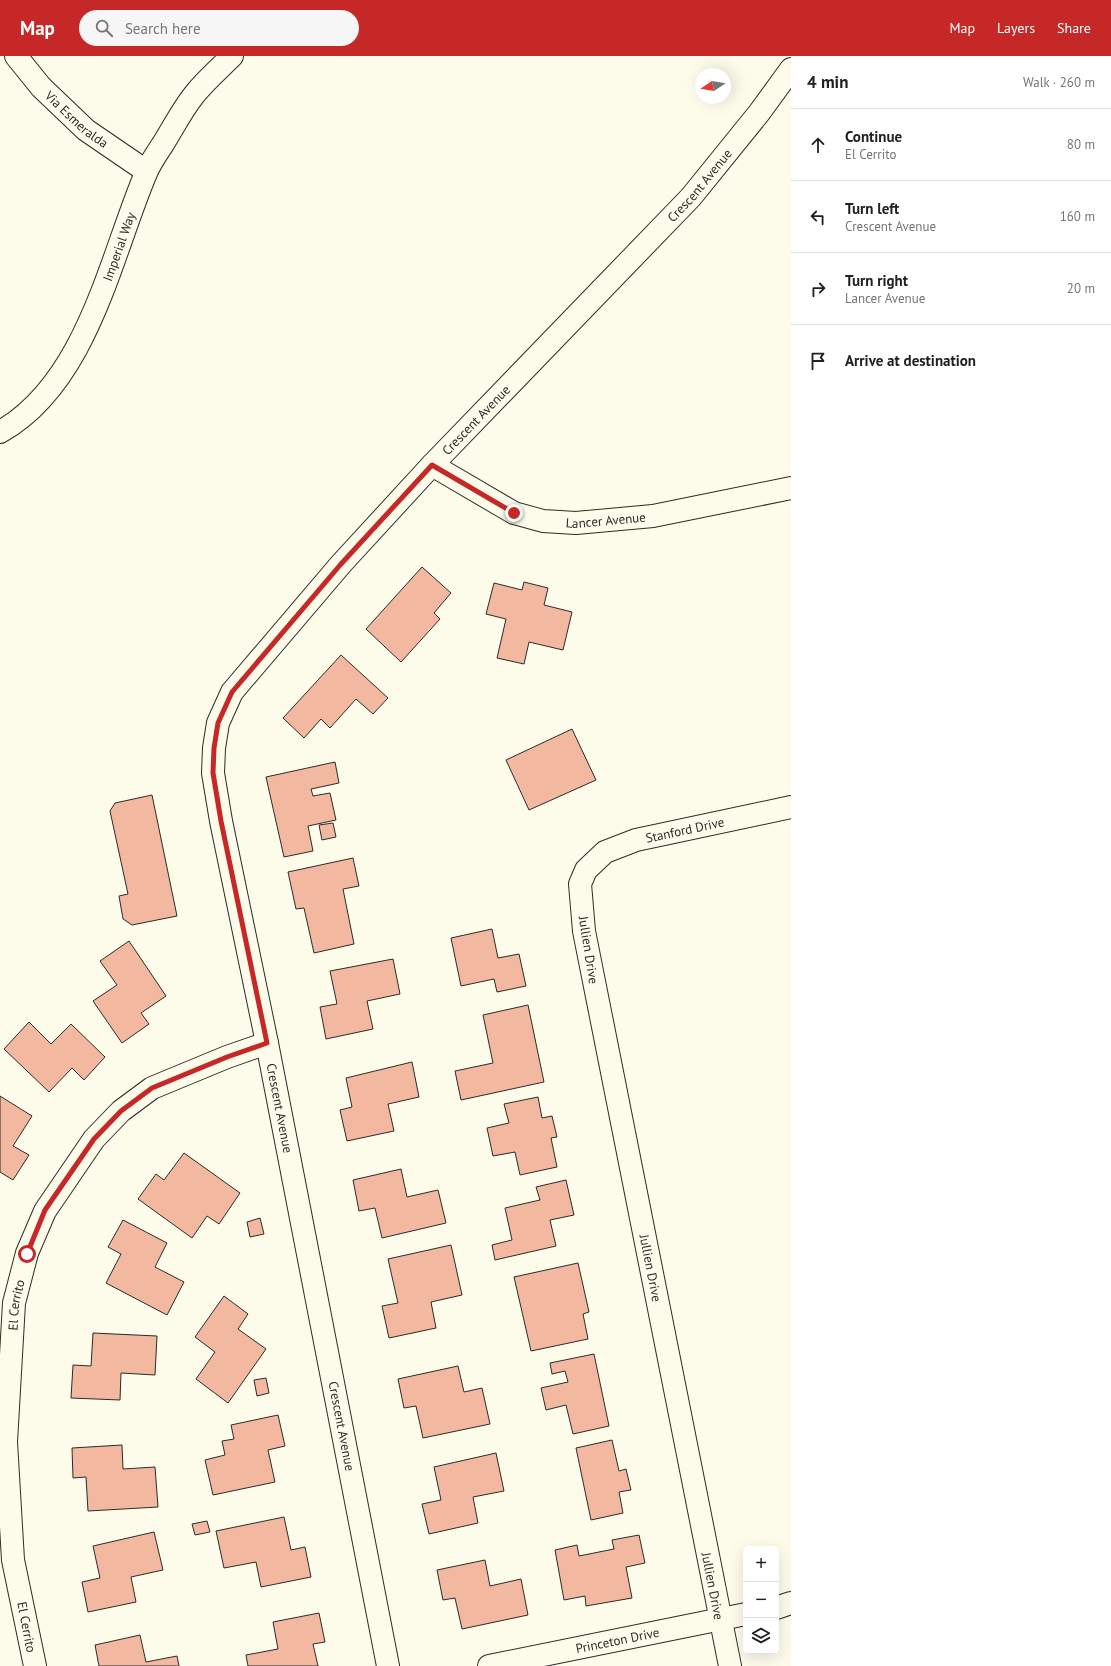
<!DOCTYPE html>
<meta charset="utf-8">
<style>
:root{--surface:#fff;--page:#f6f6f6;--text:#202124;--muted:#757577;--line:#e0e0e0;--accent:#c62828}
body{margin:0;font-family:"PT Sans",sans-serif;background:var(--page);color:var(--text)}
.controls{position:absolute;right:12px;bottom:12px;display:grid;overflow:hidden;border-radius:6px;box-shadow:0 4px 16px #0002}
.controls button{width:36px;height:36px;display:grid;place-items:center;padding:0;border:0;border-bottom:1px solid var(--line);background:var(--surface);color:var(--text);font:20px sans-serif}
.compass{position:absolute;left:695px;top:12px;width:36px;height:36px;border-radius:50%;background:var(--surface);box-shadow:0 4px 16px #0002;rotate:258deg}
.stop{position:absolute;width:12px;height:12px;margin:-9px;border:3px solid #c62828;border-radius:50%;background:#fff}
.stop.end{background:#c62828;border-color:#fff;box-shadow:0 1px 4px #0008}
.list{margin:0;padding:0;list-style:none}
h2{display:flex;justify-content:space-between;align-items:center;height:52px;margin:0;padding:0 16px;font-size:17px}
h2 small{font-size:13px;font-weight:400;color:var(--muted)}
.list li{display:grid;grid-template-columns:26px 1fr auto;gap:12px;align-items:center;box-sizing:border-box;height:72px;padding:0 16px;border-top:1px solid var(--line)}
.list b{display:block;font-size:15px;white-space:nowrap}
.list p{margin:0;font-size:13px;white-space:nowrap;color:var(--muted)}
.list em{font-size:13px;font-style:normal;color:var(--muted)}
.icon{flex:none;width:22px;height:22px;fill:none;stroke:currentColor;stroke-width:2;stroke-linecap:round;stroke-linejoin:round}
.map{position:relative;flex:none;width:791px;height:1610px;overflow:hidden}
header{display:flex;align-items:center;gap:24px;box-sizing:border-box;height:56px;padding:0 20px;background:var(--accent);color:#fff}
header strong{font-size:19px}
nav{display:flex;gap:22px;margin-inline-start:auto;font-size:14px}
.search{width:280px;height:36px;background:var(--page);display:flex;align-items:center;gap:10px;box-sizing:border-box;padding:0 14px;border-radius:22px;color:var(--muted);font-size:15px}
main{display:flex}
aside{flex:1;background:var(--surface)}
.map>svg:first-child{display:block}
.building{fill:#f2b8a0;stroke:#2b2b2b}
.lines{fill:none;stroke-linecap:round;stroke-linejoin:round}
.minor-casing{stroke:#2b2b2b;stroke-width:24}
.minor{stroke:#fdfbea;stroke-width:22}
.route{stroke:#c62828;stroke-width:5}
.labels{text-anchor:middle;stroke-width:3;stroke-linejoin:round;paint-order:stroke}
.street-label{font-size:13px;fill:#2b2b2b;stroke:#fdfbea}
</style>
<header>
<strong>Map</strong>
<div class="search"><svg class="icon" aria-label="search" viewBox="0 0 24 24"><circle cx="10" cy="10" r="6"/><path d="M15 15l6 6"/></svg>Search here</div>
<nav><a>Map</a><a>Layers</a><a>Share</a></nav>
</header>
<main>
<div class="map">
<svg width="791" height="1610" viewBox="0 0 791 1610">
<rect width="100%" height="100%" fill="#fdfbea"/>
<path class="building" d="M422,511L451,537L434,557L440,563L401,606L366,573Z
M524,526L548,532L544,549L572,556L563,594L529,586L524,608L497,602L506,563L486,558L494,527L522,534Z
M341,599L388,642L373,658L356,643L330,672L321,663L304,682L283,662Z
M572,673L596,724L529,754L506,704Z
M335,706L339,727L311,733L313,740L330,737L336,764L308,770L313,795L284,801L266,721Z
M152,739L177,860L132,869L123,863L119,840L128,838L110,755L115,747Z
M333,767L336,781L322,784L319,769Z
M353,802L359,830L343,833L354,888L314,897L304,852L296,853L288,816Z
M492,873L498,902L519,898L526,930L497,936L494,923L461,930L451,882Z
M129,885L166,940L141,957L149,968L122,987L93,945L117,929L100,905Z
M393,903L400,938L367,945L373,973L326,983L320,951L337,948L330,915Z
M528,949L544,1026L461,1044L455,1015L493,1007L483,959Z
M29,966L51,988L71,968L105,1001L84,1024L72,1012L49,1036L4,993Z
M412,1006L419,1041L388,1048L394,1075L347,1085L340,1054L352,1051L346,1022Z
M0,1040L32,1060L13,1090L29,1099L13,1124L0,1116Z
M538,1041L542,1062L552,1060L557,1081L551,1082L557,1111L520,1119L515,1096L493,1100L487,1072L509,1067L504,1048Z
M184,1097L240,1137L219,1168L207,1160L192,1182L138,1143L156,1118L164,1124Z
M401,1113L407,1141L438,1134L446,1167L382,1182L375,1152L359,1155L353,1124Z
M566,1124L574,1159L550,1164L556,1190L495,1204L492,1189L512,1184L505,1152L540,1144L536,1131Z
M260,1162L264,1178L250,1181L247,1166Z
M123,1164L167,1187L155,1211L184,1226L167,1259L106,1227L121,1198L108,1191Z
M451,1189L462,1239L431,1246L436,1272L389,1282L382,1250L398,1247L388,1203Z
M578,1207L589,1256L583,1258L588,1283L531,1295L514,1221Z
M224,1240L248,1258L238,1273L266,1293L228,1347L196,1323L215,1296L195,1281Z
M93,1277L157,1280L155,1319L121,1317L120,1344L71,1342L73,1309L91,1310Z
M594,1298L609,1370L573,1378L566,1349L546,1354L541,1332L568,1326L565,1315L552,1318L550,1307Z
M458,1310L464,1336L482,1332L490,1368L423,1382L416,1350L404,1352L398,1323Z
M266,1322L269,1337L257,1340L254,1324Z
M278,1359L285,1390L268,1394L275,1426L213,1439L205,1404L225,1399L222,1385L234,1383L231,1369Z
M612,1384L619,1415L626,1413L631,1434L619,1436L623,1457L591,1464L576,1392Z
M122,1389L123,1413L155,1411L158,1451L88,1455L86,1421L73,1422L72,1392Z
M496,1397L504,1435L473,1441L478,1467L429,1478L422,1448L441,1444L434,1411Z
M284,1461L291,1494L305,1491L311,1521L261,1531L256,1506L224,1512L216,1475Z
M207,1465L210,1476L195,1479L192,1468Z
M154,1476L163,1514L131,1521L136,1546L88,1556L82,1526L100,1522L93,1490Z
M639,1479L645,1507L626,1511L632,1542L586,1550L585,1540L564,1544L555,1494L577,1489L579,1500L614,1493L612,1484Z
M485,1504L490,1530L521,1523L528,1559L462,1573L455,1542L443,1544L437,1514Z
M319,1557L325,1586L313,1588L318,1610H248L246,1599L278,1593L273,1566Z
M140,1579L146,1606L177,1600L179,1610H99L95,1589Z"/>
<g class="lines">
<defs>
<g id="minor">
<path id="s1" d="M16,0L41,31L86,74L146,115"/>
<path id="s2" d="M0,376C87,327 110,202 146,117C150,107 157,97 163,88C173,72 182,54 194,39C205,25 219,13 232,0"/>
<path id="s3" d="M432,409L514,457L543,465L576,467L653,460L791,432"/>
<path d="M776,1552L791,1547"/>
<path id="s4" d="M35,1610L13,1504L6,1386L14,1247L27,1197L45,1155L94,1083L121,1055L152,1032L227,1001L267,987"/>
<path id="s5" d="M388,1610L267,987L221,765L213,717L214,692L218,667L232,636L341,508L432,409L691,141L759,57L791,13"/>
<path id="s6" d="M489,1610L746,1558"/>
<path id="s7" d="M730,1610L584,875L580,828L586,814L605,796L636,784L791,751"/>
</g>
</defs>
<use href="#minor" class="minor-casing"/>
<use href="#minor" class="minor"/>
</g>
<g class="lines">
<path class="route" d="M27,1198L45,1154L94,1083L121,1055L152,1032L227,1001L267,987L221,765L213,717L214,692L218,667L232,636L341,508L432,409L514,457"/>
</g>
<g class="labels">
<g class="street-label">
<text dy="5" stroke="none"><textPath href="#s1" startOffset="88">Via Esmeralda</textPath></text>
<text dy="5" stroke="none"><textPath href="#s5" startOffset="1684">Crescent Avenue</textPath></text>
<text dy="5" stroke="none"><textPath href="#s2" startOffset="225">Imperial Way</textPath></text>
<text dy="5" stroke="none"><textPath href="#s5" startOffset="1360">Crescent Avenue</textPath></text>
<text dy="5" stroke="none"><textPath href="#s3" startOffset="188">Lancer Avenue</textPath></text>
<text dy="5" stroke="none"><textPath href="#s7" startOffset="921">Stanford Drive</textPath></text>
<text transform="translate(589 894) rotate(81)" y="5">Jullien Drive</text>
<text transform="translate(280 1052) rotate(79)" y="5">Crescent Avenue</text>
<text transform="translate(651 1212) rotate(79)" y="5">Jullien Drive</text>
<text dy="5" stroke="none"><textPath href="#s4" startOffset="364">El Cerrito</textPath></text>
<text transform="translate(342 1370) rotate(79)" y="5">Crescent Avenue</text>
<text transform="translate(713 1530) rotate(79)" y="5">Jullien Drive</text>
<text transform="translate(27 1571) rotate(79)" y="5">El Cerrito</text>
<text dy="5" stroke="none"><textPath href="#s6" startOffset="131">Princeton Drive</textPath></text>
</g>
</g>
</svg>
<div class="controls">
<button>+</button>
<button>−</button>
<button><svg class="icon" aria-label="layers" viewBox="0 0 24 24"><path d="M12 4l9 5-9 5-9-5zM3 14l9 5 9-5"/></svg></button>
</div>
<svg class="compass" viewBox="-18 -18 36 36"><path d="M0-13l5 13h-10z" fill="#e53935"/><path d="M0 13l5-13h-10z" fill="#757577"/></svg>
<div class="stop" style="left:27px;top:1198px"></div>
<div class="stop end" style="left:514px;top:457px"></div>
</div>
<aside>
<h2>4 min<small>Walk · 260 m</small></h2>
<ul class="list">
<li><svg class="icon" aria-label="ahead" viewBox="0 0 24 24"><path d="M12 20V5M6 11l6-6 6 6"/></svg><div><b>Continue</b><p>El Cerrito</p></div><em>80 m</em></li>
<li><svg class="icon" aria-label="left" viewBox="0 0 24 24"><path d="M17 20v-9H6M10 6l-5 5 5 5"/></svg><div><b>Turn left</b><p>Crescent Avenue</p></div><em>160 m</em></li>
<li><svg class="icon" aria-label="right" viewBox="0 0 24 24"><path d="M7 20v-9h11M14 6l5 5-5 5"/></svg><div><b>Turn right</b><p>Lancer Avenue</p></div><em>20 m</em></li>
<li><svg class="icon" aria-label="arrive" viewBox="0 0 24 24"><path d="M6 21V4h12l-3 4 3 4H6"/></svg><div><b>Arrive at destination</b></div></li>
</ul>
</aside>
</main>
